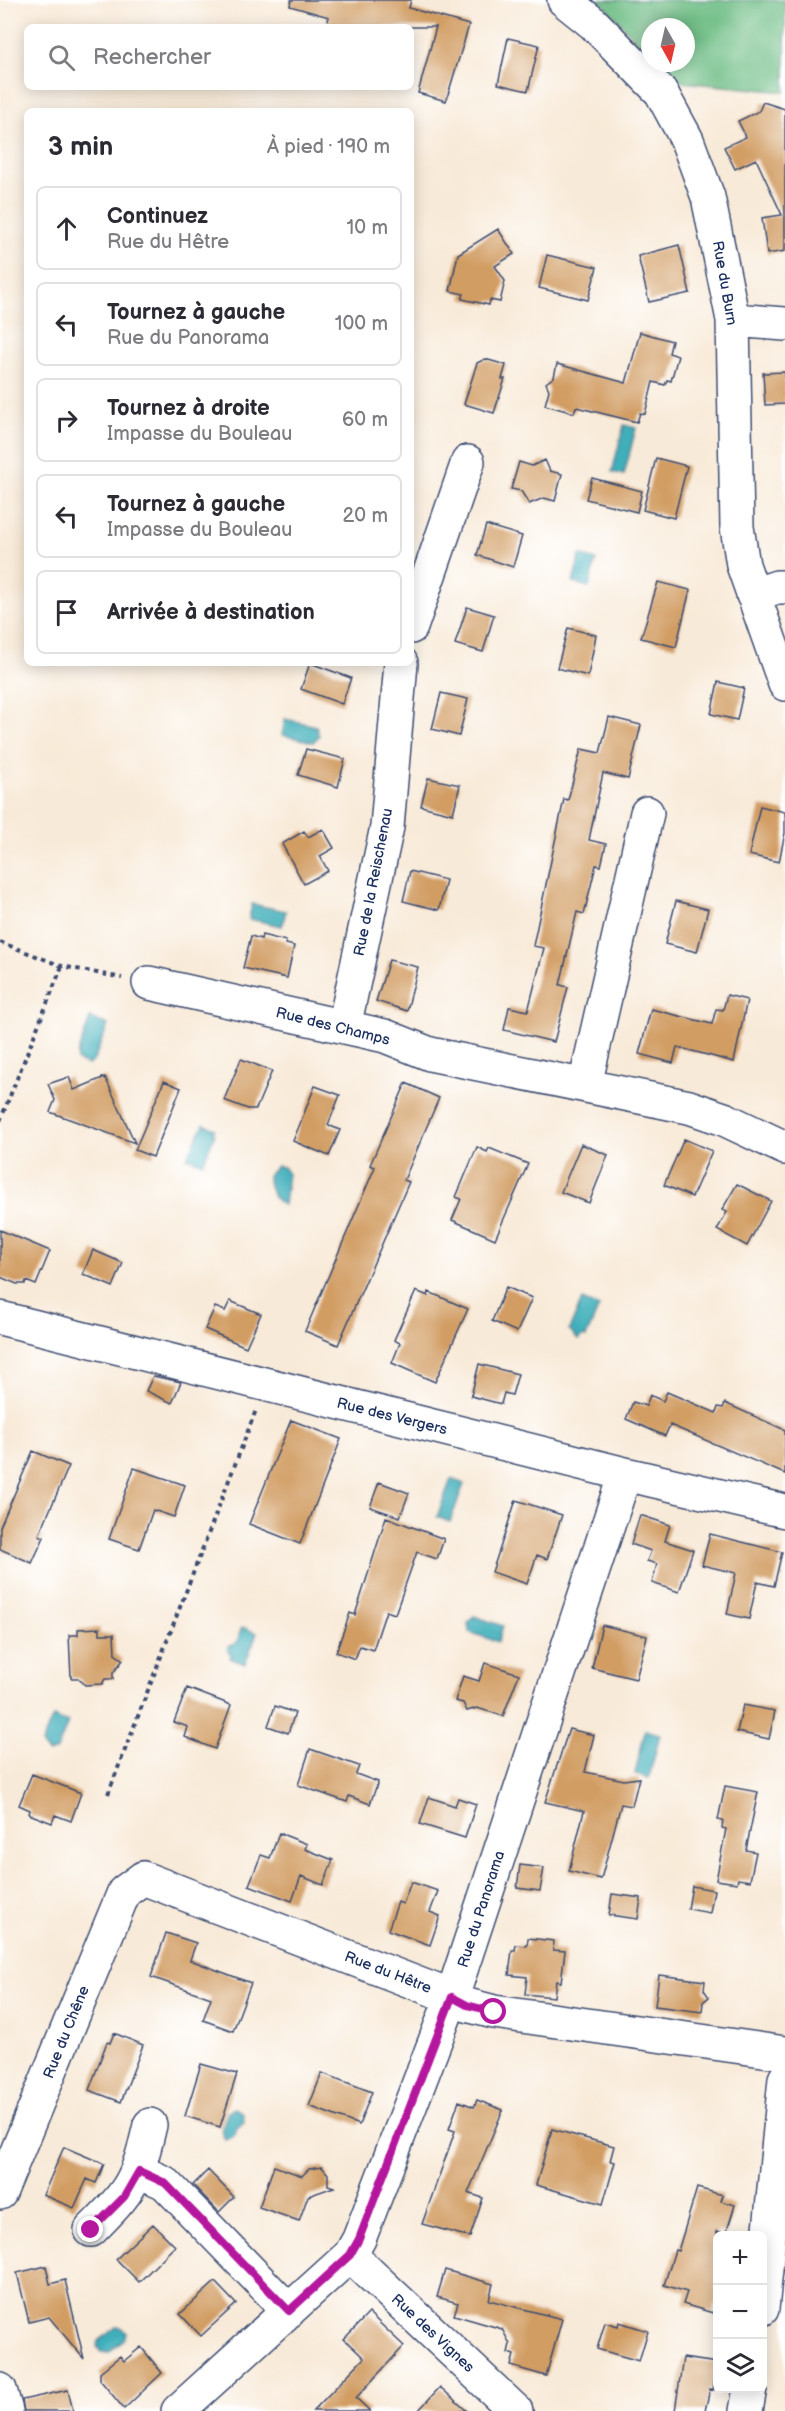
<!DOCTYPE html>
<html lang="fr">
<meta charset="utf-8">
<style>
:root{--surface:#fff;--page:#f7f7f7;--text:#2b2b33;--muted:#7c7c81;--line:#e1e1e2}
body{margin:0;font-family:"Balsamiq Sans",sans-serif;background:var(--page);color:var(--text)}
.controls{position:absolute;right:18px;bottom:18px;display:grid;overflow:hidden;border-radius:9px;box-shadow:0 3px 15px #0003}
.controls button{width:54px;height:54px;display:grid;place-items:center;padding:0;border:0;border-bottom:2px solid var(--line);background:var(--surface);color:var(--text);font:30px sans-serif}
.compass{position:absolute;left:641px;top:18px;width:54px;height:54px;border-radius:50%;background:var(--surface);box-shadow:0 3px 15px #0003;rotate:172deg}
.stop{position:absolute;width:18px;height:18px;margin:-14px;border:4px solid #b5179e;border-radius:50%;background:#fff}
.stop.end{background:#b5179e;border-color:#fff;box-shadow:0 2px 6px #0008}
.list{margin:0;padding:0;list-style:none}
h2{display:flex;justify-content:space-between;align-items:center;height:78px;margin:0;padding:0 24px;font-size:26px}
h2 small{font-size:20px;font-weight:400;color:var(--muted)}
.list li{display:grid;grid-template-columns:39px 1fr auto;gap:18px;align-items:center;box-sizing:border-box;height:84px;margin:0 12px 12px;padding:0 12px;border:2px solid var(--line);border-radius:9px}
.list b{display:block;font-size:22px;white-space:nowrap}
.list p{margin:0;font-size:20px;white-space:nowrap;color:var(--muted)}
.list em{font-size:20px;font-style:normal;color:var(--muted)}
.icon{flex:none;width:33px;height:33px;fill:none;stroke:currentColor;stroke-width:2;stroke-linecap:round;stroke-linejoin:round}
.map{position:relative;flex:none;width:785px;height:2411px;overflow:hidden}
.search{position:absolute;background:var(--surface);box-shadow:0 3px 15px #0003;left:24px;top:24px;width:390px;height:66px;display:flex;align-items:center;gap:15px;box-sizing:border-box;padding:0 21px;border-radius:9px;color:var(--muted);font-size:22px}
.panel{position:absolute;background:var(--surface);box-shadow:0 3px 15px #0003;left:24px;top:108px;width:390px;height:558px;border-radius:9px}
.map>svg:first-child{display:block}
.forest{fill:#70be86;stroke:#467672;stroke-width:1.5}
.water{fill:#3fafba;stroke:#2d6f8c;stroke-width:1.5}
.building{fill:#d19d64}
.lines{fill:none;stroke-linecap:round;stroke-linejoin:round}
.minor-casing{stroke:#3c4b70;stroke-width:36}
.path{stroke:#3c4b70;stroke-width:4;stroke-dasharray:4.5 4.5;stroke-linecap:butt}
.minor{stroke:#fff;stroke-width:33}
.route{stroke:#b5179e;stroke-width:8}
.labels{text-anchor:middle;stroke-width:4.5;stroke-linejoin:round;paint-order:stroke}
.street-label{font-size:15px;fill:#1b2f5e;stroke:#fff}
</style>
<div class="map">
<svg width="785" height="2411" viewBox="0 0 785 2411">
<rect width="100%" height="100%" fill="#fff"/>
<filter id="ink" filterUnits="userSpaceOnUse"><feTurbulence type="fractalNoise" baseFrequency=".0167" numOctaves="2"/><feDisplacementMap in="SourceGraphic" scale="12" xChannelSelector="R" yChannelSelector="G"/><feConvolveMatrix kernelMatrix="1 2 1 2 8 2 1 2 1" color-interpolation-filters="sRGB"/></filter>
<filter id="wash" filterUnits="userSpaceOnUse"><feTurbulence type="fractalNoise" baseFrequency=".008" numOctaves="4" result="noise"/><feDisplacementMap in="SourceGraphic" scale="24" xChannelSelector="R" yChannelSelector="G"/><feGaussianBlur stdDeviation="1.35" result="paint"/><feColorMatrix in="noise" values="0 0 0 0 0 0 0 0 0 0 0 0 0 0 0 0 0 1.4 0 .05"/><feComposite in="paint" operator="in"/></filter>
<g filter="url(#wash)">
<rect width="100%" height="100%" fill="#f8ead8"/>
<path class="forest" d="M596,0H785V92L672,81L656,63H686V27H650V56L606,7Z"/>
<path class="water" d="M624,425L636,428L624,475L612,472Z
M580,555L596,560L589,587L573,583Z
M285,719L316,726L319,736L313,742L282,735Z
M252,904L286,911L282,926L249,919Z
M90,1018L108,1025L94,1060L88,1065L77,1061V1055Z
M204,1124L215,1129L213,1133L215,1134L203,1163L187,1157Z
M277,1166L283,1167L288,1174L284,1205C274,1202 267,1187 268,1175Z
M582,1300L599,1307L586,1337L583,1336L578,1340L569,1330Z
M451,1479L464,1484L450,1522L437,1517Z
M474,1616L503,1626L498,1642L469,1632L468,1623Z
M242,1627L257,1633L245,1664L230,1658L231,1655L228,1651L229,1646L236,1644Z
M53,1717L68,1723L57,1750L48,1753L41,1744Z
M645,1730L660,1734L649,1778L635,1774Z
M235,2108L243,2113L244,2122L236,2129L233,2137L225,2140L221,2131L228,2111Z
M116,2327H121L126,2333L125,2338L109,2352H101L97,2347L99,2341Z"/>
<g id="blocks">
<path class="building" d="M291,0H411L409,8L469,25L446,101L418,93L436,27H326L329,17L290,6Z
M508,38L539,45L528,91L498,84Z
M763,102L785,109V251L767,254L762,218L782,215L756,159L735,169L724,147L746,137L738,121L759,111Z
M498,229L514,254L495,266L505,281L500,302L490,300L489,305L462,299L464,294L450,291L458,254Z
M679,245L690,293L649,302L638,256Z
M547,255L597,267L588,300L539,288Z
M640,332L672,341L669,353L678,356L671,381L667,380L665,385L653,382L645,414L640,413L637,422L576,407L574,413L545,405L549,390L546,383L554,377L557,364L626,383Z
M485,359L506,365L502,379H505L494,413L464,404L477,363Z
M785,372V404L765,405L763,373Z
M656,458L687,466L674,518L643,510Z
M545,460L550,471L562,474L555,501L544,498L529,504L521,491L511,489L519,462L532,466Z
M592,478L642,491L637,512L586,499Z
M486,525L522,536L513,567L477,555Z
M658,582L690,590L676,647L641,638Z
M467,607L494,615L483,652L455,644Z
M568,628L596,635L588,676L557,668Z
M310,663L351,678L342,704L301,689Z
M718,682L744,688L737,720L711,714Z
M441,693L468,699L459,736L432,729Z
M609,717L641,725L628,779L603,773L589,840L606,844L601,866L596,865L584,914L577,912L560,985L568,987L554,1042L504,1030L509,1007L528,1011L544,948L533,946L564,799L568,800L581,749L600,753Z
M306,749L345,759L338,787L298,775Z
M428,778L460,785L453,814L421,806Z
M760,806L785,812V833L779,862L749,855Z
M323,829L334,848L320,856L328,871L304,884L282,844L304,831L308,837Z
M410,871L446,880L439,910L403,901Z
M676,901L708,909L697,952L665,944Z
M262,935L286,941V944L294,946L287,978L243,968L251,936L261,939Z
M389,960L418,967L407,1011L376,1001Z
M727,995L747,1000L734,1062L677,1047L673,1063L639,1054L651,1009L712,1024L716,1009L723,1010Z
M241,1059L272,1071L256,1109H248L224,1100Z
M69,1077L74,1090L105,1077L135,1143L50,1112L55,1100L48,1084Z
M164,1081L181,1088L153,1157L135,1150Z
M406,1083L439,1098L404,1180L409,1182L338,1345L305,1331L375,1167L370,1165Z
M315,1086L340,1095L328,1125L340,1130L329,1156L293,1141Z
M684,1139L712,1151L692,1197L664,1185Z
M581,1144L608,1155L589,1203L561,1192Z
M477,1147L487,1152L489,1148L528,1164L495,1239L452,1220L461,1199L456,1197Z
M737,1184L771,1201L747,1246L717,1230L727,1212L722,1210Z
M0,1230L50,1251L36,1285L26,1281L25,1284H17L0,1277Z
M93,1250L123,1263L113,1287L83,1274Z
M506,1287L532,1298L517,1332L492,1321Z
M416,1291L428,1296L429,1292L468,1309L435,1382L392,1363L400,1343L394,1340Z
M230,1301L261,1314L246,1347L205,1329L215,1307L225,1311Z
M479,1364L518,1374L512,1395L504,1393L501,1404L471,1396Z
M153,1376L181,1382L172,1403L146,1391Z
M667,1392L716,1413L718,1407L723,1408L725,1403L785,1430V1474L670,1425L665,1436L626,1419L633,1402L646,1406L650,1395L663,1401Z
M291,1420L341,1439L300,1544L249,1524Z
M33,1451L69,1466L39,1535L44,1537L32,1563L0,1549V1527Z
M134,1468L185,1485L174,1517L153,1510L139,1549L109,1539Z
M379,1482L409,1493L400,1517L370,1507Z
M516,1500L562,1515L547,1559L537,1555L527,1584L492,1572Z
M640,1515L670,1525L665,1541L693,1550L679,1592L652,1583L657,1564L647,1561L651,1551L631,1544Z
M386,1517L444,1539L437,1559L417,1552L395,1614L386,1611L373,1650L360,1646L355,1659L336,1652L350,1613L355,1615Z
M710,1534L782,1552L774,1586L757,1582L749,1619L727,1614L736,1573L702,1565Z
M602,1625L647,1636L636,1679L592,1668Z
M100,1628V1634H114L115,1654L123,1660L113,1673V1679H105L102,1684L85,1685L78,1678H71L69,1635H78V1629Z
M485,1663L519,1674L503,1716L477,1708L467,1711L463,1703L455,1701L463,1676L479,1681Z
M187,1688L231,1705L215,1749L185,1737L188,1727L174,1722Z
M743,1705L775,1711L769,1739L737,1732Z
M275,1706L295,1713L288,1733L268,1726Z
M569,1729L594,1735L585,1772L624,1780L639,1778L632,1806L621,1804L601,1879L569,1871L584,1811L545,1802Z
M310,1749L359,1766L356,1774L378,1782L370,1804L349,1796L347,1802L298,1785Z
M32,1774L81,1793L71,1821L55,1815L52,1823L29,1814L30,1810L19,1805Z
M725,1786L758,1792L746,1850L756,1852L750,1881L738,1879L737,1883L716,1880L726,1829L722,1828L723,1821L718,1820Z
M429,1797L455,1806L458,1798L476,1804L465,1838L420,1824Z
M279,1833L307,1844L305,1849L333,1860L323,1885L301,1876L292,1901L249,1885L261,1855L270,1858Z
M520,1865L544,1868L540,1891L517,1888Z
M411,1882L438,1891L430,1912L440,1916L430,1945L388,1930L398,1902L403,1904Z
M692,1886L714,1890L710,1913L688,1909Z
M612,1894L641,1898L638,1919L609,1915Z
M166,1933L196,1943L190,1960L251,1983L233,2031L203,2020L211,1998L151,1977Z
M528,1938L554,1941L553,1950L565,1951L561,1982L556,1981L554,1997L525,1994L527,1977L509,1975L512,1950H515L516,1945L527,1946Z
M659,1975L705,1981L704,1990L709,1997L703,2002L702,2012L655,2006Z
M114,2033L143,2045L121,2102L89,2090L107,2042L110,2043Z
M201,2064L237,2074L220,2127L185,2116Z
M322,2073L372,2092L359,2125L309,2106Z
M477,2100L503,2110L468,2193L483,2198L470,2237L422,2224L455,2131L449,2129L459,2101L474,2107Z
M552,2129L614,2146L610,2161L615,2162L603,2204L536,2185Z
M64,2147L104,2164L96,2183L87,2179L74,2208L43,2195Z
M274,2166L302,2176L309,2169L322,2167L328,2174V2185L334,2187L308,2196L299,2221L259,2207Z
M208,2170L234,2197L219,2212L193,2185Z
M697,2188L723,2195L721,2201L735,2205L726,2234L717,2231V2299L713,2313L683,2304L687,2292L664,2285L675,2250L678,2251Z
M153,2224L175,2246L139,2282L116,2259Z
M46,2266L50,2284L65,2280L84,2359L49,2317L29,2322L17,2273Z
M445,2270L493,2284L489,2300L562,2319L546,2376L511,2366L514,2355L508,2353L510,2344L502,2329L454,2315L458,2303L437,2297Z
M215,2282L236,2304L201,2336L180,2314Z
M369,2313L404,2346L356,2398L370,2411H313L364,2358L344,2339Z
M605,2322L618,2326L619,2322L648,2331L639,2361L597,2349Z
M141,2347L162,2373L124,2409L100,2380V2372L120,2356L124,2361Z
M683,2358L717,2363L713,2390L710,2389L705,2411H675Z
M440,2387L467,2411H418Z
M68,2390L73,2411H24L22,2400Z"/>
</g>
</g>
<g filter="url(#ink)">
<use href="#blocks" fill-opacity="0" stroke="#3c4b70" stroke-width="1.5"/>
<g class="lines">
<defs>
<path id="minor" d="M564,0L594,24L661,92L687,140L708,197L733,320L737,527L743,565L785,684
M733,320L785,324
M753,595L777,587H785
M411,627L468,462
M149,983L385,1036L430,1054L689,1107L724,1119L785,1148
M344,1027L387,827L401,663
M585,1085L647,813
M0,1318L625,1474L785,1511
M139,2171L165,2183L289,2311
M0,2193L124,1892L143,1878L452,1997L467,2005L494,2012L785,2053
M91,2230C132,2189 137,2181 150,2125
M350,2255L516,2411
M762,2309L785,2079
M0,2390L6,2411
M178,2411L350,2255L359,2239L452,1997L625,1474
M746,2411L750,2388"/>
</defs>
<use href="#minor" class="minor-casing"/>
<path class="path" d="M0,942L62,966L122,978
M0,1121L62,966
M108,1794L256,1410"/>
<use href="#minor" class="minor"/>
</g>
</g>
<g class="lines" filter="url(#ink)">
<path class="route" d="M91,2230L124,2197L139,2171L165,2183L289,2311L350,2255L359,2239L452,1997L467,2005L494,2012"/>
</g>
<g class="labels">
<g class="street-label">
<text transform="translate(725 283) rotate(80)" y="5">Rue du Burn</text>
<text transform="translate(373 882) rotate(-79)" y="5">Rue de la Reischenau</text>
<text transform="translate(333 1026) rotate(14)" y="5">Rue des Champs</text>
<text transform="translate(392 1416) rotate(14)" y="5">Rue des Vergers</text>
<text transform="translate(481 1909) rotate(-72)" y="5">Rue du Panorama</text>
<text transform="translate(388 1972) rotate(21)" y="5">Rue du Hêtre</text>
<text transform="translate(66 2032) rotate(-68)" y="5">Rue du Chêne</text>
<text transform="translate(433 2333) rotate(43)" y="5">Rue des Vignes</text>
</g>
</g>
</svg>
<div class="controls">
<button>+</button>
<button>−</button>
<button><svg class="icon" aria-label="layers" viewBox="0 0 24 24"><path d="M12 4l9 5-9 5-9-5zM3 14l9 5 9-5"/></svg></button>
</div>
<svg class="compass" viewBox="-18 -18 36 36"><path d="M0-13l5 13h-10z" fill="#e53935"/><path d="M0 13l5-13h-10z" fill="#7c7c81"/></svg>
<div class="stop" style="left:494px;top:2012px"></div>
<div class="stop end" style="left:91px;top:2230px"></div>
<div class="search"><svg class="icon" aria-label="search" viewBox="0 0 24 24"><circle cx="10" cy="10" r="6"/><path d="M15 15l6 6"/></svg>Rechercher</div>
<section class="panel">
<h2>3 min<small>À pied · 190 m</small></h2>
<ul class="list">
<li><svg class="icon" aria-label="ahead" viewBox="0 0 24 24"><path d="M12 20V5M6 11l6-6 6 6"/></svg><div><b>Continuez</b><p>Rue du Hêtre</p></div><em>10 m</em></li>
<li><svg class="icon" aria-label="left" viewBox="0 0 24 24"><path d="M17 20v-9H6M10 6l-5 5 5 5"/></svg><div><b>Tournez à gauche</b><p>Rue du Panorama</p></div><em>100 m</em></li>
<li><svg class="icon" aria-label="right" viewBox="0 0 24 24"><path d="M7 20v-9h11M14 6l5 5-5 5"/></svg><div><b>Tournez à droite</b><p>Impasse du Bouleau</p></div><em>60 m</em></li>
<li><svg class="icon" aria-label="left" viewBox="0 0 24 24"><path d="M17 20v-9H6M10 6l-5 5 5 5"/></svg><div><b>Tournez à gauche</b><p>Impasse du Bouleau</p></div><em>20 m</em></li>
<li><svg class="icon" aria-label="arrive" viewBox="0 0 24 24"><path d="M6 21V4h12l-3 4 3 4H6"/></svg><div><b>Arrivée à destination</b></div></li>
</ul>
</section>
</div>
